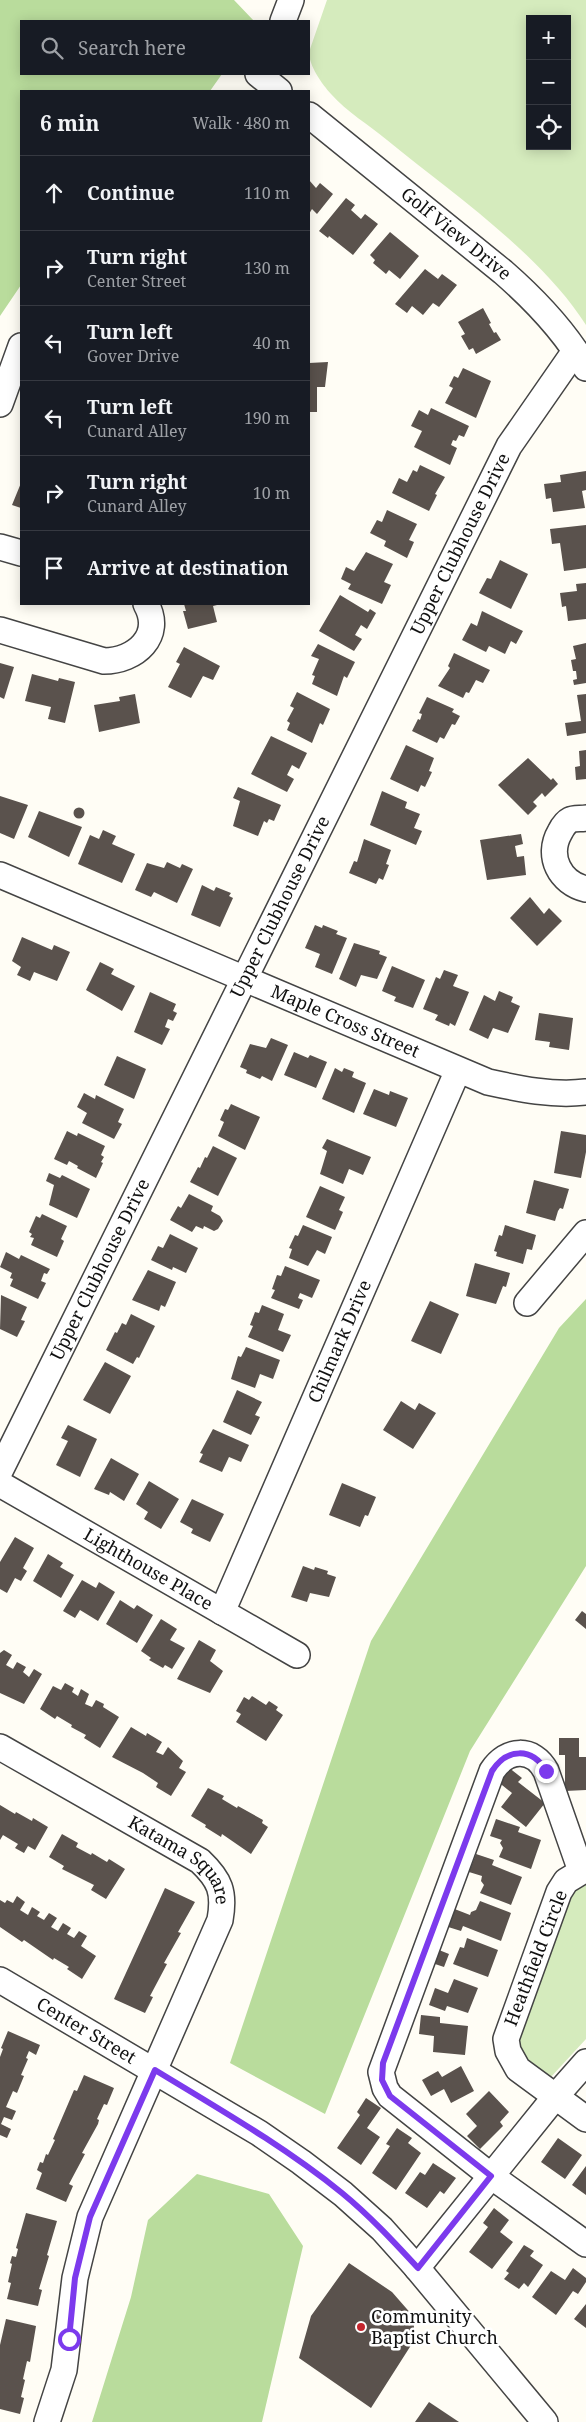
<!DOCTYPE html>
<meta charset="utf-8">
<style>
:root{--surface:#171b24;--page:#242831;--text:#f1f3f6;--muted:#9ea1a6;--line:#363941}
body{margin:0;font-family:"Noto Serif",serif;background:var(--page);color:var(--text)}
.controls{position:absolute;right:15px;top:15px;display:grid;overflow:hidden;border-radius:0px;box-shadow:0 2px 12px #0003}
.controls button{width:45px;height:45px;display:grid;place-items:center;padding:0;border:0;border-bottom:1px solid var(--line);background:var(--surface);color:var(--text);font:25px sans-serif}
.stop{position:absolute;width:15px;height:15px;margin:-11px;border:4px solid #7c3aed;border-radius:50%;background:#fff}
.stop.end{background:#7c3aed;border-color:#fff;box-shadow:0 1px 5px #0008}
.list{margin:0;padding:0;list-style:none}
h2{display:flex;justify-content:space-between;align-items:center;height:65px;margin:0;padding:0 20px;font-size:21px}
h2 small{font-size:16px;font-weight:400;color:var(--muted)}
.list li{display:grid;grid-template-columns:32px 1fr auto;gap:15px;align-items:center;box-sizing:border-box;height:75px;padding:0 20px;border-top:1px solid var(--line)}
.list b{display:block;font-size:19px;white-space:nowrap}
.list p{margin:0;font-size:16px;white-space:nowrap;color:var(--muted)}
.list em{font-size:16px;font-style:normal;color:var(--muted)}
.icon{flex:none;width:28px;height:28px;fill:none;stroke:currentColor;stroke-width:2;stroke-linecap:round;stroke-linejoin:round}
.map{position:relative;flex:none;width:586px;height:2422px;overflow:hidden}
.search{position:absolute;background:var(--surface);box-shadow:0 2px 12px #0003;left:20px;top:20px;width:290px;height:55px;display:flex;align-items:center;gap:12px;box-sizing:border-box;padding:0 18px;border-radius:0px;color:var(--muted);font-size:19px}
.panel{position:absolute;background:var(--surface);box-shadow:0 2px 12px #0003;left:20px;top:90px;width:290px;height:515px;border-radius:0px}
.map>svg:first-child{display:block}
.green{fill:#d5ebbd;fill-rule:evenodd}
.forest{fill:#b9dc9c}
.building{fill:#5a524d}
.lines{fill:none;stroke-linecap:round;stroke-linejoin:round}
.minor-casing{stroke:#444;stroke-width:28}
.minor{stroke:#fff;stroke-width:25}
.route{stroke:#7c3aed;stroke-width:6}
.poi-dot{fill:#c4262e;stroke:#fff;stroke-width:2}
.labels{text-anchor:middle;stroke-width:5;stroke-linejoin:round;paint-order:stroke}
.street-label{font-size:18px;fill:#111;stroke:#fff}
.poi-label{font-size:18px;fill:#111;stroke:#fff;text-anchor:start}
</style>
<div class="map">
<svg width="586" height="2422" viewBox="0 0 586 2422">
<rect width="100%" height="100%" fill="#fffdf5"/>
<path class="green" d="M327,0H586V325C540,253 453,194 387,140C369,125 347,112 331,94C322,84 309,66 309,52ZM530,19H567V146H530Z
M586,1883V2039L550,2078L515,2052L571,1889Z"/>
<path class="forest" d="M0,0H234L254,21H21V74H222L210,91H21V285L0,316Z
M586,1299V1566L470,1751L325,2114L230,2063L371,1641L559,1328Z
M197,2174L269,2194L303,2246L262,2422H92L131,2297L148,2220Z"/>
<path class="building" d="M309,180L316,188L320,183L333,194L317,214L312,209L309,214Z
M346,198L355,205L351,210L361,219L365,214L378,224L353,255L329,236L328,238L319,231Z
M390,232L419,256L400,279L389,270L386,274L373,263L375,260L370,255Z
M425,269L438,279L442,274L457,285L439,307L433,303L423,315L412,306L407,313L395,304Z
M483,308L491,323L489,324L494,333L496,332L501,340L476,354L473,348L469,350L461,336L465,334L458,322Z
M328,362L325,387H317V412H309V363Z
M463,368L491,381L476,418L445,403L453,388L449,386L454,376L458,378Z
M431,408L469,426L464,437L459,435L456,441L453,440L451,445L457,448L450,465L414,447L422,431L411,426L419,410L428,415Z
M420,465L445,477L435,494L437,495L429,511L392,493L399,478L407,482L413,470L417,472Z
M586,471V490L582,491L585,508L553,512L551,498L546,499L544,484L561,482L560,475Z
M21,483V508L12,505Z
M387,510L417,524L409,540L414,542L407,558L384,546L386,541L370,533L377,520L382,522Z
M586,525V568L564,571L560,543L552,544L550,529Z
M366,552L393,564L384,582L391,585L382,604L348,589L351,584L341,579L346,567L354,571Z
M500,560L528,574L511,609L479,593L487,578L491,579Z
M586,583V619L568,621L566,606L562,607L560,593L577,591L576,584Z
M340,595L368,612L370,609L376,613L367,629L361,625L355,635L362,639L354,651L319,631Z
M184,604H221L213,606L217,622L188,629L183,611H186Z
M482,611L523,631L516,644L511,641L505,654L489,646L486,652L462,640L471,623L477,626Z
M586,643V683L574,685L573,680L577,679L576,671H573L571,660L576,659L573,646Z
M318,644L355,662L347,678L344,676L337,696L312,684L315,676L312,675L319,659L311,656Z
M184,647L220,666L213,680L203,676L191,698L168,687L180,664L176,662Z
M454,653L490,670L483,683L476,680L469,693L466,692L463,698L438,686L450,668L448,666Z
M0,663L14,667L4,699L0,697Z
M32,674L58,681L59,678L75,682L65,723L48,719L51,707L25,701Z
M297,692L330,709L323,725L320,723L312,743L287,730L290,723L287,721L294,708L290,706Z
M135,694L140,723L99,732L94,705L120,701L119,697Z
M586,694V733L567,736L565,723L581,721L577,695Z
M427,697L454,709L452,712L460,716L455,725L452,724L444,739L440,737L437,743L412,731L418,719L420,720L422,714L419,713Z
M271,736L307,753L299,769L292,765L287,775L294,779L287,792L251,774Z
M406,745L434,758L429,771L432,772L425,787L421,785L418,792L390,779Z
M586,750V779L576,780L575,767L580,766L579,751Z
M528,758L551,780L553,778L558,784L545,797L542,793L533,802L537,806L528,815L498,785Z
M238,787L281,805L274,821L269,819L267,823L264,821L258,836L233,826L240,801L233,798Z
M382,791L407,802L405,808L420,814L414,828L422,831L416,845L370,825Z
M0,796L28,805L14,839L0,833Z
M73.5 813a5.5 5.5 0 1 1 11 0a5.5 5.5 0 1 1-11 0Z
M39,811L82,827L69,857L28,837Z
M103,830L116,836L112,844L135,854L122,883L78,864L90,835L99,839Z
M521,834L523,844L515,846L517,857L524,856L526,875L487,880L480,840Z
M364,839L391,850L386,864L389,865L383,880L379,878L376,884L349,873L354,861L357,862Z
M167,862L180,868L182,864L193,869L177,903L154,892L151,897L135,890L147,863L164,868Z
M202,885L214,891L216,887L231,893L229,896L233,898L220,927L191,915Z
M530,897L544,914L549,908L562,921L537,946L510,918Z
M315,925L322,928L323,925L338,931L336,934L347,938L332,974L315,967L320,954L305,948Z
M22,937L52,950L54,945L70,952L57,981L34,972L30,981L17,975L21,967L12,961Z
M354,943L380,951L379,954L387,957L377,979L361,975L356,987L339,979Z
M100,962L114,969L111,974L135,986L122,1011L86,990Z
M392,966L425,980L413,1008L394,1001L396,997L382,991Z
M444,970L458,975L453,986L469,992L455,1026L450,1023L449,1026L435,1020L438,1015L423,1009L436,977L440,979Z
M499,991L513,997L511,1002L520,1006L508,1033L493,1028L488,1039L469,1030L484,995L495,1001Z
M150,992L176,1004L173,1011L177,1013L173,1021L168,1019L165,1027L170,1029L162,1045L134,1032Z
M539,1013L573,1018L569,1050L549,1047L550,1042L535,1040Z
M271,1038L288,1045L272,1081L262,1076L260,1079L246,1073L247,1070L240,1067L250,1044L266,1048Z
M294,1052L308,1058L310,1055L327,1062L316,1088L284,1075Z
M117,1056L146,1069L134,1099L104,1085Z
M335,1068L342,1072L344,1068L354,1072L352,1077L366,1083L354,1113L322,1099Z
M374,1089L389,1095L390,1091L408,1098L396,1127L363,1114Z
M84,1093L95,1099L96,1095L124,1109L118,1122L122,1124L114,1139L82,1123L87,1113L77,1107Z
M231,1104L260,1117L245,1150L218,1136L224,1122L220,1120L225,1109L228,1110Z
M67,1131L77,1136L78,1133L105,1146L101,1155L104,1157L101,1162L103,1163L96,1178L77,1168L78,1166L69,1161L67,1165L54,1159Z
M561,1131L586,1135V1152L581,1178L554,1173Z
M327,1139L371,1157L363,1175L349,1169L343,1184L320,1174L327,1151L322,1148Z
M213,1146L237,1158L218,1196L190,1182L198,1167L200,1168L205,1157L207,1158Z
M49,1173L60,1178L62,1175L90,1189L77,1218L49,1205L54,1185L46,1181Z
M534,1180L569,1189L563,1209L560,1208L558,1211L555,1221L526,1213Z
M320,1186L345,1197L339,1210L343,1212L335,1230L306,1217Z
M189,1194L213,1206L211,1211L220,1216L223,1221L218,1229L214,1231L204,1226L203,1229L196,1226L192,1232L170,1220L178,1206L181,1208Z
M42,1214L67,1226L61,1239L64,1241L57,1257L31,1245L34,1238L30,1237L32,1234L29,1232L36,1216L40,1218Z
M303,1225L332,1237L325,1254L317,1250L308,1266L289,1258L292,1249L289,1248L295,1235L298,1236Z
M505,1225L536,1235L532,1250L527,1249L523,1264L496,1256L497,1252L494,1251L499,1235L502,1236Z
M170,1234L198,1248L186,1273L173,1267L172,1270L151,1260L158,1246L163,1248Z
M6,1252L19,1259L21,1255L50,1269L47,1274L44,1273L41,1281L46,1283L38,1299L10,1286L13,1279L10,1278L12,1273L0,1267Z
M475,1263L510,1273L506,1287L503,1286L496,1304L466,1296Z
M285,1266L320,1280L312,1298L300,1293L298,1298L303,1300L299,1309L271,1298L275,1290L272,1289L277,1275L281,1276Z
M148,1270L176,1282L165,1307L161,1305L159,1311L132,1300Z
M1,1295L27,1307L21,1320L25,1321L17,1337L0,1329Z
M430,1301L459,1314L441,1354L411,1341Z
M262,1305L284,1314L278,1330L291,1335L283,1352L248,1337L253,1326L250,1325L255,1312L259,1313Z
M131,1314L155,1326L139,1358L137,1357L133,1364L106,1350L115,1332L117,1333L122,1323L126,1325Z
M246,1347L280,1360L273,1379L260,1374L255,1388L231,1379L238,1356L241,1357Z
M105,1362L131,1376L110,1414L83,1400Z
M237,1390L262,1402L255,1415L260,1417L251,1435L223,1422Z
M401,1401L415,1410L419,1403L436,1413L413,1449L383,1430Z
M68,1425L97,1439L80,1477L56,1465L68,1441L61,1438Z
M213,1429L249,1445L241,1462L229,1457L222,1472L199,1462L203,1454L200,1453Z
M111,1458L139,1474L124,1501L110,1492L109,1495L94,1489Z
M149,1481L179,1499L161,1529L144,1519L148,1512L136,1504Z
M342,1483L376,1497L368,1516L365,1515L360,1527L329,1515Z
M192,1499L224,1514L210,1542L191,1533L193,1529L180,1522Z
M15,1537L34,1548L23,1568L27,1571L21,1581L15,1578L7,1593L0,1589V1562Z
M48,1554L63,1563L60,1567L74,1575L61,1598L33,1581Z
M303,1566L314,1570L315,1567L328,1571L327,1574L336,1577L329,1597L310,1593L307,1602L291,1597Z
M82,1580L96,1588L99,1582L115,1592L98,1621L80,1610L75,1618L63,1611Z
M120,1600L134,1609L137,1605L153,1615L137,1643L106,1624Z
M582,1611L586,1614V1629L575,1620Z
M161,1619L177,1629L170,1640L185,1648L172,1669L165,1665L163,1668L149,1660L151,1658L141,1651Z
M199,1640L216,1650L210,1661L223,1671L210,1693L177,1679Z
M4,1650L12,1655L6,1665L13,1669L17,1662L26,1667L23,1672L29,1677L34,1669L42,1674L24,1704L0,1693V1653Z
M65,1683L74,1688L72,1692L78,1696L81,1689L89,1694L85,1704L92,1707L96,1700L104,1704L103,1707L119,1717L100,1748L84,1738L86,1735L71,1727L72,1725L57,1716L55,1719L40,1709L53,1686L61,1690Z
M252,1696L266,1705L269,1701L278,1707L276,1710L283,1715L266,1741L236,1722L241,1714L236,1711L244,1697L249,1700Z
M131,1727L146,1736L147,1733L162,1742L156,1752L163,1755L168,1747L183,1761L179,1768L186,1772L171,1796L156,1787L158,1783L143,1773L112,1757Z
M559,1738H579V1757H586V1790L565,1791V1755H559Z
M508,1767L522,1778L518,1782L545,1803L526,1827L501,1807L512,1793L497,1781Z
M208,1788L224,1796L222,1799L237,1808L238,1806L263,1820L262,1823L268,1827L251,1854L222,1834L221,1837L205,1827L206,1825L191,1816Z
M0,1805L15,1814L16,1812L32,1821L33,1818L48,1827L35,1850L28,1846L24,1853L15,1848L18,1844L3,1835L0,1840Z
M496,1819L520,1827L518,1832L541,1840L531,1869L499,1857L503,1848L500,1843L502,1840L490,1836Z
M62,1834L78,1843L76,1847L91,1855L92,1853L107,1862L109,1859L125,1869L106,1899L91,1890L94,1885L62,1869L64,1866L49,1857Z
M476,1854L494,1860L492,1865L522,1877L511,1905L480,1893L484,1885L481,1881L482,1876L469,1872Z
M165,1888L195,1902L178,1932L181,1933L164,1963L167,1964L150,1996L153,1997L145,2013L114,1999Z
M17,1896L25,1902L20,1910L28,1915L32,1907L40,1912L37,1916L44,1920L49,1913L57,1918L51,1927L58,1931L63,1923L71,1928L67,1934L74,1938L79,1931L87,1936L81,1946L96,1956L82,1979L67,1969L69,1967L54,1958L53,1960L24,1940L22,1942L0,1927V1900L5,1903L7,1900L13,1903Z
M480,1901L511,1913L501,1941L463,1926L461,1931L445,1926L452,1908L470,1915L471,1912L476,1910Z
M467,1938L498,1950L488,1977L453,1964L460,1947L464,1948Z
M434,1948L449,1954L444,1967L429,1962Z
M454,1979L478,1988L468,2013L447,2006L445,2011L429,2005L435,1988L448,1993Z
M421,2015L440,2017V2023L468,2026L465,2055L433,2052L434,2036L419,2034Z
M8,2031L40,2045L36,2055L29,2051L26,2058L28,2059L21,2075L24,2076L17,2093L13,2091L6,2107L16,2111L12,2120L4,2117L1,2124L11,2129L7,2138L0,2135V2057L3,2049L1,2048Z
M461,2066L474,2091L451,2103L444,2089L431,2096L422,2080L438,2071L442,2077Z
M84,2075L114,2088L107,2105L104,2104L97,2119L99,2120L98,2124L82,2153L85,2154L69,2184L73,2186L66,2202L36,2189L42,2173L37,2170L40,2162L43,2163L46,2154L48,2155L55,2140L53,2139L74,2090L77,2091Z
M489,2091L509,2112L500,2122L503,2126L480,2149L467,2136L477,2126L466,2114Z
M366,2098L381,2108L367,2128L380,2137L361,2165L337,2148L360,2115L357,2112Z
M397,2128L412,2138L408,2143L421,2153L396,2190L372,2173L390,2146L386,2144Z
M558,2138L582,2155L565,2179L541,2162Z
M433,2163L456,2178L444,2194L440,2191L427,2208L405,2193L420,2172L425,2175Z
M586,2166V2195L572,2185Z
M494,2208L509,2220L500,2232L513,2242L492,2269L469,2252L488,2227L483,2223Z
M26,2213L57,2221L47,2255L49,2256L39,2289L42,2290L38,2306L7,2299L11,2283L8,2282L12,2264L10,2263L12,2256L16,2257L18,2249L16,2248Z
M524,2245L534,2251L530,2256L543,2265L528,2287L524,2283L519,2289L504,2279L509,2273L506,2271Z
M349,2263L392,2292L413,2316L415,2339L371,2408L299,2358L311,2316Z
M573,2268L586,2278V2282L578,2294L573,2291L556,2315L532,2297L551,2271L565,2280Z
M586,2304V2328L574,2319Z
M6,2319L36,2326L30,2362L27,2361L23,2379L25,2380L21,2397L24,2398L20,2414L0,2409V2345Z
M429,2402L459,2422H415Z"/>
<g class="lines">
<defs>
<g id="minor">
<path d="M283,21L291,0"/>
<path d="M258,74L279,91"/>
<path id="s1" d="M309,115L503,272C535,300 565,331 586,368"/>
<path d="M0,404L21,346"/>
<path d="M0,547L21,553"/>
<path d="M0,630L104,661C135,661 164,636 146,604"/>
<path d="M586,818C582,819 574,818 570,820C566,822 562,828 560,832C546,856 560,883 586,889"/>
<path id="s2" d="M0,875L488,1082C520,1089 553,1096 586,1092"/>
<path d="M527,1303L586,1233"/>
<path id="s3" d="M0,1471L509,446L575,351"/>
<path id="s4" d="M0,1484L297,1655"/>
<path id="s5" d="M222,1612L458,1070"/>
<path id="s6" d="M0,1747L200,1861C220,1880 225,1892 220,1920L90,2217L75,2278L64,2370L47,2422"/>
<path d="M586,1869L566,1881L559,1892L506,2039L508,2051L518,2069L586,2119"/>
<path d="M581,1871L546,1771C533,1747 507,1748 492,1771L381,2072L385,2088L390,2096L491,2176L586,2244"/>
<path id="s7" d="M0,1980L259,2133L301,2162L343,2194L382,2229L417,2268L545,2422"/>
<path d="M417,2268L555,2097L586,2062"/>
</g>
</defs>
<use href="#minor" class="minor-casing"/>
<use href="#minor" class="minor"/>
</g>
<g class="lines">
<path class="route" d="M69,2339L75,2278L90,2217L155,2070C219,2109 284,2146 342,2193C370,2216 394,2242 418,2268L491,2176L390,2096L382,2080L383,2063L492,1771C507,1748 532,1747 546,1771"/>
</g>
<circle class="poi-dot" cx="361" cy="2327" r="5"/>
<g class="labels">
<g class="street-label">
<text dy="6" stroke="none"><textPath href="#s1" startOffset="189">Golf View Drive</textPath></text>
<text dy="6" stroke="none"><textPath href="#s3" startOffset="1035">Upper Clubhouse Drive</textPath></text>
<text dy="6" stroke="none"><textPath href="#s3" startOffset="630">Upper Clubhouse Drive</textPath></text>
<text dy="6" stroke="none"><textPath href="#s2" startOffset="375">Maple Cross Street</textPath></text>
<text dy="6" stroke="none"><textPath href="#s3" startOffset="225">Upper Clubhouse Drive</textPath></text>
<text dy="6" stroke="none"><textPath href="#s5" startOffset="295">Chilmark Drive</textPath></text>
<text dy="6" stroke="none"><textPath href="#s4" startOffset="171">Lighthouse Place</textPath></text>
<text dy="6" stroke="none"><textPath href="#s6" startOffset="215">Katama Square</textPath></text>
<text transform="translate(536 1958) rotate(-69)" y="6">Heathfield Circle</text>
<text dy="6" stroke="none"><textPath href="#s7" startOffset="100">Center Street</textPath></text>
</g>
<g class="poi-label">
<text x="371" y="2323">Community<tspan x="371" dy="21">Baptist Church</tspan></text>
</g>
</g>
</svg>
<div class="controls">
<button>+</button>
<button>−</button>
<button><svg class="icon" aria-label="locate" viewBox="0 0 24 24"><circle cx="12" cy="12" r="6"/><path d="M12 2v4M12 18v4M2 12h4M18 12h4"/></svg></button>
</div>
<div class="stop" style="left:69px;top:2339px"></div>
<div class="stop end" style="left:546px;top:1771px"></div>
<div class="search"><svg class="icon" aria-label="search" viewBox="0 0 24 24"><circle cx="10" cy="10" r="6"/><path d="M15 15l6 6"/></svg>Search here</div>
<section class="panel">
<h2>6 min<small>Walk · 480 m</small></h2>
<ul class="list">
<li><svg class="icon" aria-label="ahead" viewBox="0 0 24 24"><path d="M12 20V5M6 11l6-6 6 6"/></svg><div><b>Continue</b></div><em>110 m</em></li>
<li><svg class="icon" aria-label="right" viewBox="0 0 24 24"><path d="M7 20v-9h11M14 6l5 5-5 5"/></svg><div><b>Turn right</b><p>Center Street</p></div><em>130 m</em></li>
<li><svg class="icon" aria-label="left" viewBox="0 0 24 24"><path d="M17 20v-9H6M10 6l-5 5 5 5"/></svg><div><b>Turn left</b><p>Gover Drive</p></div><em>40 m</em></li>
<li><svg class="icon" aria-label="left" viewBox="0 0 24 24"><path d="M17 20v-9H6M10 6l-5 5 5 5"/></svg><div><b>Turn left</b><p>Cunard Alley</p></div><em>190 m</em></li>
<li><svg class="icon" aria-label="right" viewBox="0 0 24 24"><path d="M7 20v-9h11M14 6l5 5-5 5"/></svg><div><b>Turn right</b><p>Cunard Alley</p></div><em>10 m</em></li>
<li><svg class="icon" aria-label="arrive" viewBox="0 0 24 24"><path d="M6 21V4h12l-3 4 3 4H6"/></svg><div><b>Arrive at destination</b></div></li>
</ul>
</section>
</div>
